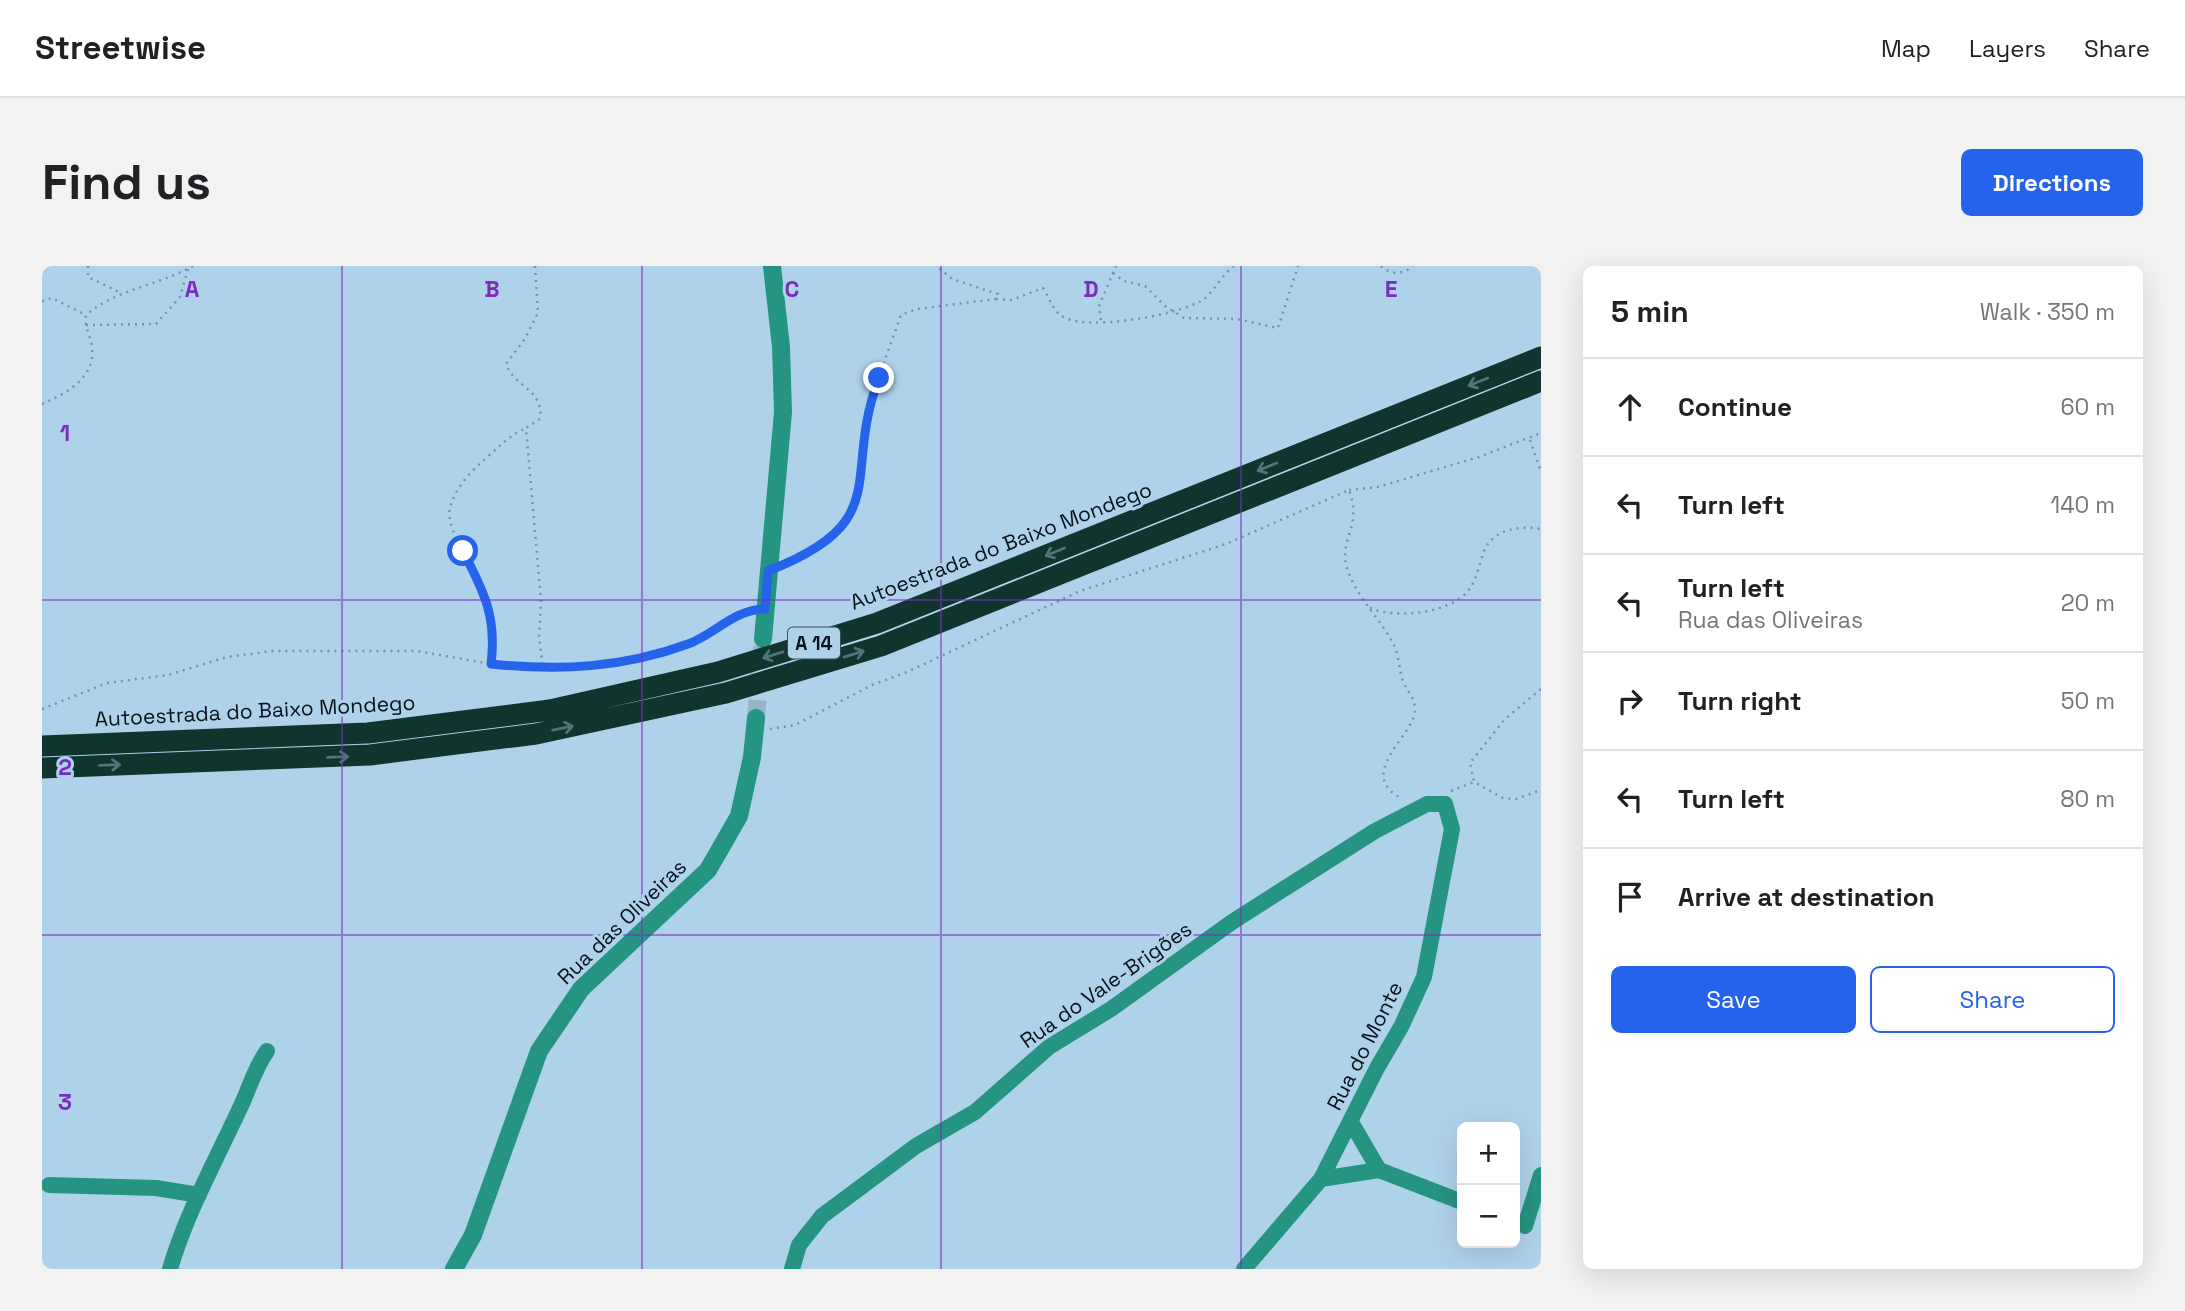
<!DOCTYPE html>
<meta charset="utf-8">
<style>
:root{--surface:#fff;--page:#f2f2f2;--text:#202124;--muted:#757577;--line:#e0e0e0;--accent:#2563eb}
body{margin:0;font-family:"Space Grotesk",sans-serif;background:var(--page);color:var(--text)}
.controls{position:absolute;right:21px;bottom:21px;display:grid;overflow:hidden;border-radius:10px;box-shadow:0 7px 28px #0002}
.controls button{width:63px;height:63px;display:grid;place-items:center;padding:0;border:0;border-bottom:2px solid var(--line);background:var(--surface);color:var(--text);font:35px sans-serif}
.stop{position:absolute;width:21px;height:21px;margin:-16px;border:5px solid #2563eb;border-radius:50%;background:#fff}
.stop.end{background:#2563eb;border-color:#fff;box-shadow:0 2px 7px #0008}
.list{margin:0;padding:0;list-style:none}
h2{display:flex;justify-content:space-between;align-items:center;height:91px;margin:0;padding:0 28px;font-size:30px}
h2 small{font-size:23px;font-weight:400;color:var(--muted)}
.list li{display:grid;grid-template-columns:46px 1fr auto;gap:21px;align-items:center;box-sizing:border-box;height:98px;padding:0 28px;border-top:2px solid var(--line)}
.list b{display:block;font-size:26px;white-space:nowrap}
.list p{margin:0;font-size:23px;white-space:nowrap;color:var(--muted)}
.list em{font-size:23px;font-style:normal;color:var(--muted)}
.actions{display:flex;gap:14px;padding:21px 28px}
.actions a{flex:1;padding:16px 0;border:2px solid var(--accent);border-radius:10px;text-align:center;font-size:24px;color:var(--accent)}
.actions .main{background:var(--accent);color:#fff}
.icon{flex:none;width:38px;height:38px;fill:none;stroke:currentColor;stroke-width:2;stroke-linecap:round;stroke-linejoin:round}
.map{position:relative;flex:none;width:1499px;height:1003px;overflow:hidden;border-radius:10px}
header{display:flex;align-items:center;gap:42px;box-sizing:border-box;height:98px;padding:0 35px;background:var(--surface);border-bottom:2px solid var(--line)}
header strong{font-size:33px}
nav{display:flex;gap:38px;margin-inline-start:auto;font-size:24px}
.intro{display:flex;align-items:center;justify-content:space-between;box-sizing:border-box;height:168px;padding:0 42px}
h1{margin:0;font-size:49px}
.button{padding:18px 32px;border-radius:10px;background:var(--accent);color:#fff;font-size:24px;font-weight:700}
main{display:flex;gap:42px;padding:0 42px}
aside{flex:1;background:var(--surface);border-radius:10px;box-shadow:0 7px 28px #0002}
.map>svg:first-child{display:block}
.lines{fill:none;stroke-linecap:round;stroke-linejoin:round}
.tertiary-tunnel{stroke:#96b5cc;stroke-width:18;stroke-dasharray:18 9;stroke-linecap:butt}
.path{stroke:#7792a6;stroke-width:2.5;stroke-dasharray:2 5;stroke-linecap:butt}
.minor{stroke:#269482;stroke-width:16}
.tertiary{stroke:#269482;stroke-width:18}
.motorway{stroke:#10352e;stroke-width:21}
.oneway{stroke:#50747a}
.route{stroke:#2563eb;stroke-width:9}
.grid{fill:none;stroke:#7b2cbf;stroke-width:2;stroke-opacity:0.55}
.labels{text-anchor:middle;stroke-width:6;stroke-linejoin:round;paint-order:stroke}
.shield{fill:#afd2eb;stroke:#394c59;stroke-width:2}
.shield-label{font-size:19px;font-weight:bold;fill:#06121a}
.street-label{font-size:21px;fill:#06121a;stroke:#afd2eb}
.grid-label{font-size:23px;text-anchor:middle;font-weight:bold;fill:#7b2cbf;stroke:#afd2eb;stroke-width:6;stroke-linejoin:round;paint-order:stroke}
</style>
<header>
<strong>Streetwise</strong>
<nav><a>Map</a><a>Layers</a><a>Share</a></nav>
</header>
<div class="intro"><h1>Find us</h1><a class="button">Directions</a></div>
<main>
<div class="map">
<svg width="1499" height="1003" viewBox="0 0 1499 1003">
<rect width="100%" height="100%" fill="#afd2eb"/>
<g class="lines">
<path class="tertiary-tunnel" d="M714,452L720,380"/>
<path class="path" d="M46,0V11L77,26
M493,0L496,47L482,74L464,98C472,121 502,123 498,153L484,162L499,335L497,371L501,402C550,402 602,397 648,377C669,368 687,349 710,344
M1339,0C1349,9 1361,9 1371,0
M1071,7L1082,15L1103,20L1123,40L1142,52L1195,53L1236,62L1256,0
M954,33L970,34L1001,22C1007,31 1010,42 1018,49C1041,67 1135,49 1159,35C1172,27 1179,9 1192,0
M0,35L10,32L44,49
M1059,54L1057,40L1074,0
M44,59L114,58L138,31L146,3
M0,138C25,127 54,112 50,80C48,68 42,61 44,49C76,22 116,20 151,0
M1488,174L1499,206
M1307,224L1336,221L1437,191L1499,167
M744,297L787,276L810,248L817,225L831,127L859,49L875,43L954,33L956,28L910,13L895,0
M1328,342C1354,353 1406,348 1426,325C1435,314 1437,298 1442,285C1451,263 1479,259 1499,263
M449,398C452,378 453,361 447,340C439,317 402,263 408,242C412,224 428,206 442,194C456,182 466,170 484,162
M1499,423L1463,453L1428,497L1432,516L1461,532L1474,533L1499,524
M0,443L65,417L126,409L185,391L231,385H375L449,398L500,402
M728,463L753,459L830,419L865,406L1038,325L1184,278L1307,224C1321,260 1296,274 1305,302C1314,331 1338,352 1352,379C1357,389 1357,404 1361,415C1365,426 1373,431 1373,444C1373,469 1311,509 1361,533
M1409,525L1432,516"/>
<path class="minor" d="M1309,856L1337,904
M7,919L114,922L157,929
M1483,960L1499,909
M128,1003C144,948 173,896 197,844C207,824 212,803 225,785
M750,1003L757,979L780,950L874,880L933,846L1007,781L1069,743L1190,656L1333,565L1385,538H1403L1410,563L1382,711L1359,761L1335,802L1279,913
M1202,1003L1279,913L1337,904L1420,936"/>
<path class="tertiary" d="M721,373L741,146L739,81L730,0
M412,1003L431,969L497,785L539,723L666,604L697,550L710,491L714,452"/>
<path class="motorway" d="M0,480L326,467L508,444L676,406L835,357L1499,91
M0,502L328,489L494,468L684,427L839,380L1499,115"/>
</g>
<defs><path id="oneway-shaft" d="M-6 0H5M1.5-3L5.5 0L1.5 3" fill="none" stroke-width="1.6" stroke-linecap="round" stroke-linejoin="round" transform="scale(1.75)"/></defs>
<g class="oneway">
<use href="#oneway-shaft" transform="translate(1436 116) rotate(158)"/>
<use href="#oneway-shaft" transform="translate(1225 201) rotate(158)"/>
<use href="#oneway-shaft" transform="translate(1013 286) rotate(158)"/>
<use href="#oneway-shaft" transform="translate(812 388) rotate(-17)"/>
<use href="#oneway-shaft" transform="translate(731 389) rotate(163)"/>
<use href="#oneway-shaft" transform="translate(521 462) rotate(-12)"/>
<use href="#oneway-shaft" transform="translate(296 491) rotate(-2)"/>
<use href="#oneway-shaft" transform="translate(68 499) rotate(-2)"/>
</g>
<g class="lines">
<path class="route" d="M421,285C442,326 455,351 449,398C517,405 581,402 646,378C673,368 693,343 723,343L726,305C855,255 799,211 837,112"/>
</g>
<path class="grid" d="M300,0V1003M600,0V1003M899,0V1003M1199,0V1003M0,334H1499M0,669H1499"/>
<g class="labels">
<rect class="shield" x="746" y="361.5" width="52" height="31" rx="5"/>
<g class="shield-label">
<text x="772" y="384">A 14</text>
</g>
<g class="street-label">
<text transform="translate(959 280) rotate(-21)" y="7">Autoestrada do Baixo Mondego</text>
<text transform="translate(213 445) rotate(-3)" y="7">Autoestrada do Baixo Mondego</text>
<text transform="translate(580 656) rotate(-44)" y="7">Rua das Oliveiras</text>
<text transform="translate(1064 719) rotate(-35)" y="7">Rua do Vale-Brigões</text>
<text transform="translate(1323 780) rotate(-63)" y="7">Rua do Monte</text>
</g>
</g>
<g class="grid-label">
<text x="150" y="31">A</text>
<text x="450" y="31">B</text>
<text x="750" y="31">C</text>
<text x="1049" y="31">D</text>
<text x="1349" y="31">E</text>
<text x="23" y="175">1</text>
<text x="23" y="509">2</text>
<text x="23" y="844">3</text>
</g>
</svg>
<div class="controls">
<button>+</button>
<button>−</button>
</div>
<div class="stop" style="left:421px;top:285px"></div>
<div class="stop end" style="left:837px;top:112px"></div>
</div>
<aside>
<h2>5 min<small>Walk · 350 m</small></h2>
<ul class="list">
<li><svg class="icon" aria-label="ahead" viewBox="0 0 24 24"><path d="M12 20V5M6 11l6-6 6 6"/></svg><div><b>Continue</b></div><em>60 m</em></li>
<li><svg class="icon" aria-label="left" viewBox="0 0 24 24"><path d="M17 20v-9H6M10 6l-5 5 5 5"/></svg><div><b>Turn left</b></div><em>140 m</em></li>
<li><svg class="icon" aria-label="left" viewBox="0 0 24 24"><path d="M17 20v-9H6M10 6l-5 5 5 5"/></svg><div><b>Turn left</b><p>Rua das Oliveiras</p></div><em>20 m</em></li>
<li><svg class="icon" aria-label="right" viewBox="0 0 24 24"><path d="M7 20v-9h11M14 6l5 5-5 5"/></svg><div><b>Turn right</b></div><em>50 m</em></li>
<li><svg class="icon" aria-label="left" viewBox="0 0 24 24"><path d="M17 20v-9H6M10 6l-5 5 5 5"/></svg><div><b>Turn left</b></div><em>80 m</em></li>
<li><svg class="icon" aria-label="arrive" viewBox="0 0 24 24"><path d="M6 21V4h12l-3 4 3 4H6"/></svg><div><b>Arrive at destination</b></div></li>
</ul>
<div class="actions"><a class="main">Save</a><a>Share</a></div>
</aside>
</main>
